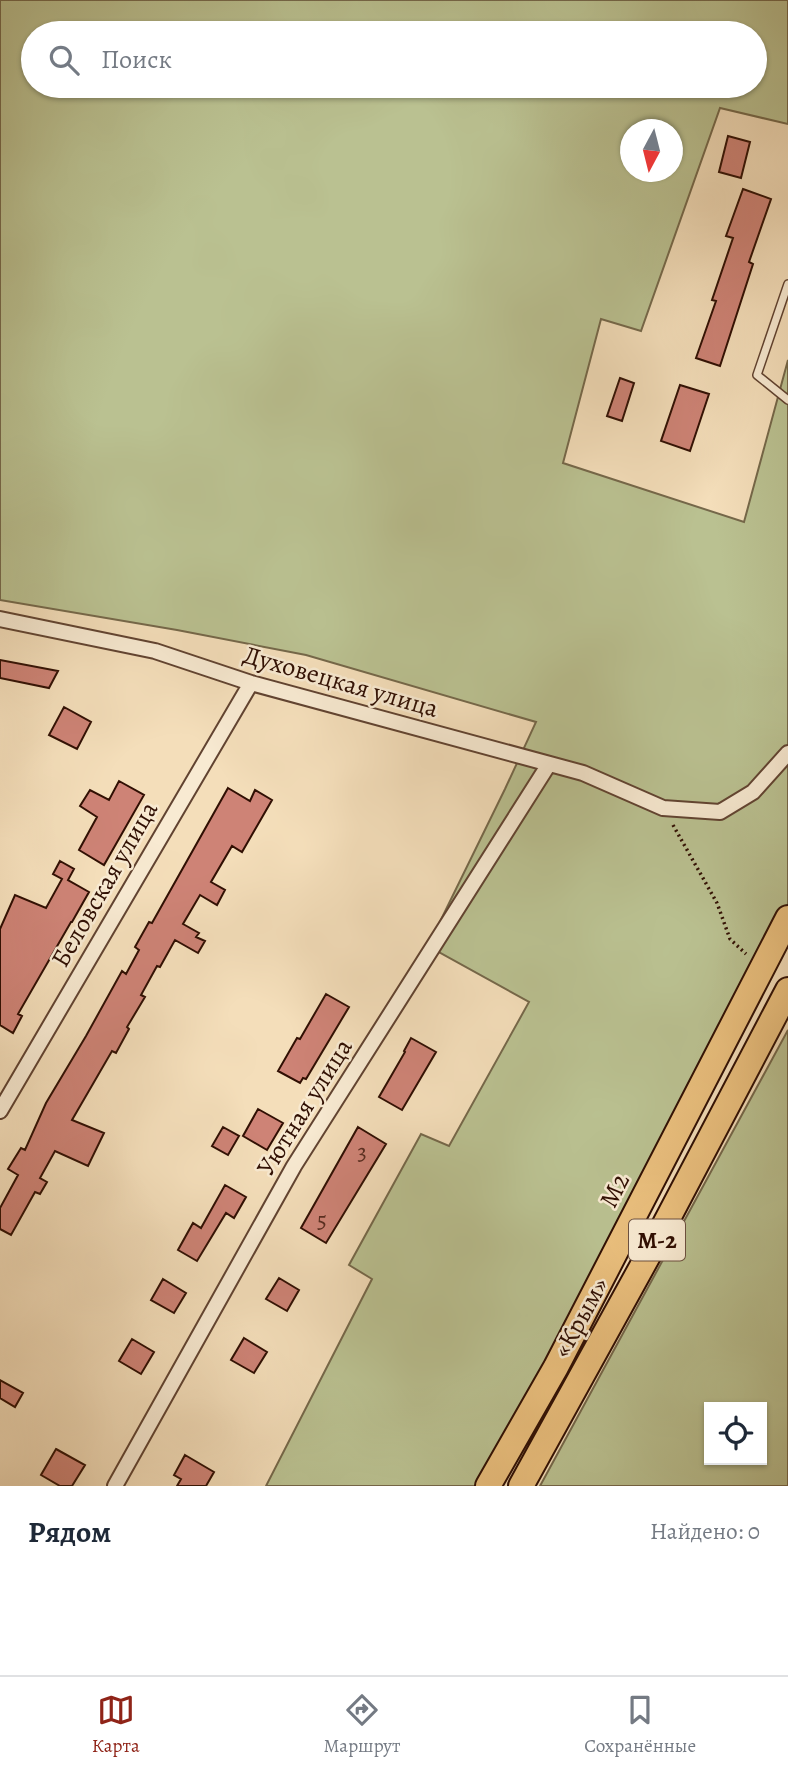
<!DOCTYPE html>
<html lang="ru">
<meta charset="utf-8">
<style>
:root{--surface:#fff;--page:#f2f2f3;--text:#1f2937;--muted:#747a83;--line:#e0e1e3;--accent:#8f2418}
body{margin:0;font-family:Alegreya,serif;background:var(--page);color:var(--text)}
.controls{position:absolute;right:21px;bottom:21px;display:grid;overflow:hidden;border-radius:0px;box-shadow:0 2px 5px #0004}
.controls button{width:63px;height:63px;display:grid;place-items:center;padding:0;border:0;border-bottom:2px solid var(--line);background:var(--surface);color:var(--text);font:35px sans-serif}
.compass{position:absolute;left:620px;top:119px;width:63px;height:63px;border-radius:50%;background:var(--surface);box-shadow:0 2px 5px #0004;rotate:187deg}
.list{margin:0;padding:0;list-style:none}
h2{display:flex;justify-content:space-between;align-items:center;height:91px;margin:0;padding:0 28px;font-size:30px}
h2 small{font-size:23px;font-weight:400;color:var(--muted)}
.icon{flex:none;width:38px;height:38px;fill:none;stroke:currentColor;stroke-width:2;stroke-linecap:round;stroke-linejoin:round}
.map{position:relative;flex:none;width:788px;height:1486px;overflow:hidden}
.search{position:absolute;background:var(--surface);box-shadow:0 2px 5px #0004;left:21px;right:21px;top:21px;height:77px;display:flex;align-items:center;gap:18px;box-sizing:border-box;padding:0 24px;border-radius:38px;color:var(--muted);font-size:26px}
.sheet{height:189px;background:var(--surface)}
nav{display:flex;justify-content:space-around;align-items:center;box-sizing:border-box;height:98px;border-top:2px solid var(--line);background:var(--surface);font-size:19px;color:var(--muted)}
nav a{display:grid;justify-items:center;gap:4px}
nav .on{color:var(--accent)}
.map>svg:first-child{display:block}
.green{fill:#bac191;stroke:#75684a;stroke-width:2;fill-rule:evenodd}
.building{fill:#ce8376;stroke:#300f03;stroke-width:2}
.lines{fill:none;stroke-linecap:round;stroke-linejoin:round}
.lane-casing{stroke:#614331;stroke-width:10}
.street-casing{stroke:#614331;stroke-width:18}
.highway-casing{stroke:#300f03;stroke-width:28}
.path{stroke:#300f03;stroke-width:3.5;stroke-dasharray:2 3.5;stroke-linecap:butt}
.lane{stroke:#f8ead2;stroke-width:7}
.street{stroke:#f8ead2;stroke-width:14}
.highway{stroke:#eabf7d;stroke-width:24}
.labels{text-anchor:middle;stroke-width:5;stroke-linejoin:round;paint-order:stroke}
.number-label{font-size:23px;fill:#582c20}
.shield{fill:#f8ead2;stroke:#6c5141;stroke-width:2}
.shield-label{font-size:24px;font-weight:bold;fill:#300f03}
.street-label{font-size:26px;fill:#300f03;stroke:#f8ead2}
</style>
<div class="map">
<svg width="788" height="1486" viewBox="0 0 788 1486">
<rect width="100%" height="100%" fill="#f4deba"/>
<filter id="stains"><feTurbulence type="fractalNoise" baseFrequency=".00286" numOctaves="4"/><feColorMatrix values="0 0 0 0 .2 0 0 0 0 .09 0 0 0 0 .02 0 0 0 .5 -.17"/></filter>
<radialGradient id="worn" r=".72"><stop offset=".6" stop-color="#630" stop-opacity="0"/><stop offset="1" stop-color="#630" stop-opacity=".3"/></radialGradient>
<path class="green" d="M0,0H788V124L720,108L641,331L601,319L563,463L744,522L788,360V925L490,1486H266L372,1279L349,1265L421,1134L449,1146L529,1002L428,946L505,789L536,722L306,655L177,630L0,600ZM33,33H755V86H33ZM630,130H672V172H630Z
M788,1030V1486H540ZM709,1407H762V1460H709Z"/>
<path class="building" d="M728,136L750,142L741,178L719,172Z
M743,189L771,199L749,262L753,264L720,366L696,358L716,301L712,300L733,238L726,236Z
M620,378L634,383L622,421L607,416Z
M680,385L709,394L690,451L661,441Z
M0,660L58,671L49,688L0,678Z
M64,707L91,722L77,749L49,735Z
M119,781L144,795L104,865L79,850L97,817L80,806L90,790L109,800Z
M228,788L250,801L255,790L272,800L242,852L232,846L211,882L225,890L217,905L200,895L183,924L199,933L196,937L205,941L198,953L175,940L160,967L157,966L141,995L145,997L127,1027L129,1029L116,1053L112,1051L72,1120L104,1133L88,1166L55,1151L40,1178L47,1182L40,1194L35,1192L11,1235L0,1229V1208L18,1175L8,1169L21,1148L25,1150L46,1103L86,1036L122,971L126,974L139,950L135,947L149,922L152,923Z
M60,861L74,869L68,880L89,892L72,922H71L18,1014L22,1016L13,1033L0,1025V929L15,895L46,908L62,879L53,874Z
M326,994L349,1007L306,1079L303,1078L300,1083L278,1071L297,1038L300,1039Z
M411,1038L436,1052L402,1110L379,1097L405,1052L404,1051Z
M258,1109L283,1123L267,1150L243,1136Z
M223,1127L239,1136L228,1155L212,1146Z
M358,1127L386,1144L326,1243L301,1228Z
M225,1185L246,1197L234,1218L226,1213L197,1261L178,1250L193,1223L201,1228Z
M279,1278L299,1290L287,1311L266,1299Z
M163,1279L186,1293L174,1313L151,1300Z
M244,1338L267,1352L254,1373L231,1360Z
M132,1339L154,1352L141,1374L119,1361Z
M0,1380L23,1393L15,1407L0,1398Z
M56,1449L85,1465L72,1486H60L41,1475Z
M185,1455L214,1472L206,1486H177L181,1479L174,1475Z"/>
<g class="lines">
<defs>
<path id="lane" d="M788,284L757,375L788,400"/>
<path id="street" d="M0,619L155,651L251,683L583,773L663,808L720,812L753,792L788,753
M0,1111L251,683
M115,1486L294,1166L549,764"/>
<path id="highway" d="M488,1486L556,1367L788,918
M521,1486L655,1243L788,990"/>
</defs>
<use href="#lane" class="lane-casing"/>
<use href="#street" class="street-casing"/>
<use href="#highway" class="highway-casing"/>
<path class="path" d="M673,825L717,903L730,939L746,954"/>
<use href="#lane" class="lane"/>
<use href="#street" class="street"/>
<use href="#highway" class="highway"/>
</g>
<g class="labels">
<g class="number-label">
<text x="362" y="1160">3</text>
<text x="322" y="1228">5</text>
</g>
<rect class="shield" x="629" y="1219.5" width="56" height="41" rx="5"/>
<g class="shield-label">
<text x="657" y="1248">М-2</text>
</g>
<g class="street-label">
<text transform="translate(341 681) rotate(16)" y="9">Духовецкая улица</text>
<text transform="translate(104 884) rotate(-60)" y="9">Беловская улица</text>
<text transform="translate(304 1107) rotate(-58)" y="9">Уютная улица</text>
<text transform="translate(614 1190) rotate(-63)" y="9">М2</text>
<text transform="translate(580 1317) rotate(-61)" y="9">«Крым»</text>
</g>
</g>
<rect width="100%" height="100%" filter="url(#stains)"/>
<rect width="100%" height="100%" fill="url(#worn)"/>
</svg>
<div class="controls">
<button><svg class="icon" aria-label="locate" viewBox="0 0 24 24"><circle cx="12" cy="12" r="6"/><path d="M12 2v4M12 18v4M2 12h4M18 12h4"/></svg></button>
</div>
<svg class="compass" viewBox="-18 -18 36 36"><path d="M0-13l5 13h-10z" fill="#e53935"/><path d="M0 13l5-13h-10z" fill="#747a83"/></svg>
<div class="search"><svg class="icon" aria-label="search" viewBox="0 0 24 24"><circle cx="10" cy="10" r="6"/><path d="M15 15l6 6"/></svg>Поиск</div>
</div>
<section class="sheet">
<h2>Рядом<small>Найдено: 0</small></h2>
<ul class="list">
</ul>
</section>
<nav>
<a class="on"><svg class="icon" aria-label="map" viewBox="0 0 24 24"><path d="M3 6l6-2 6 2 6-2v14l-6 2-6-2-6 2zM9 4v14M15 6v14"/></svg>Карта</a>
<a><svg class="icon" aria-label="directions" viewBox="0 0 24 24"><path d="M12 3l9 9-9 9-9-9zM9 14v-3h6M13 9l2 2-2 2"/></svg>Маршрут</a>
<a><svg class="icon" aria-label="saved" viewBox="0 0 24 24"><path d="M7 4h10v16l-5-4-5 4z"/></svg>Сохранённые</a>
</nav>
